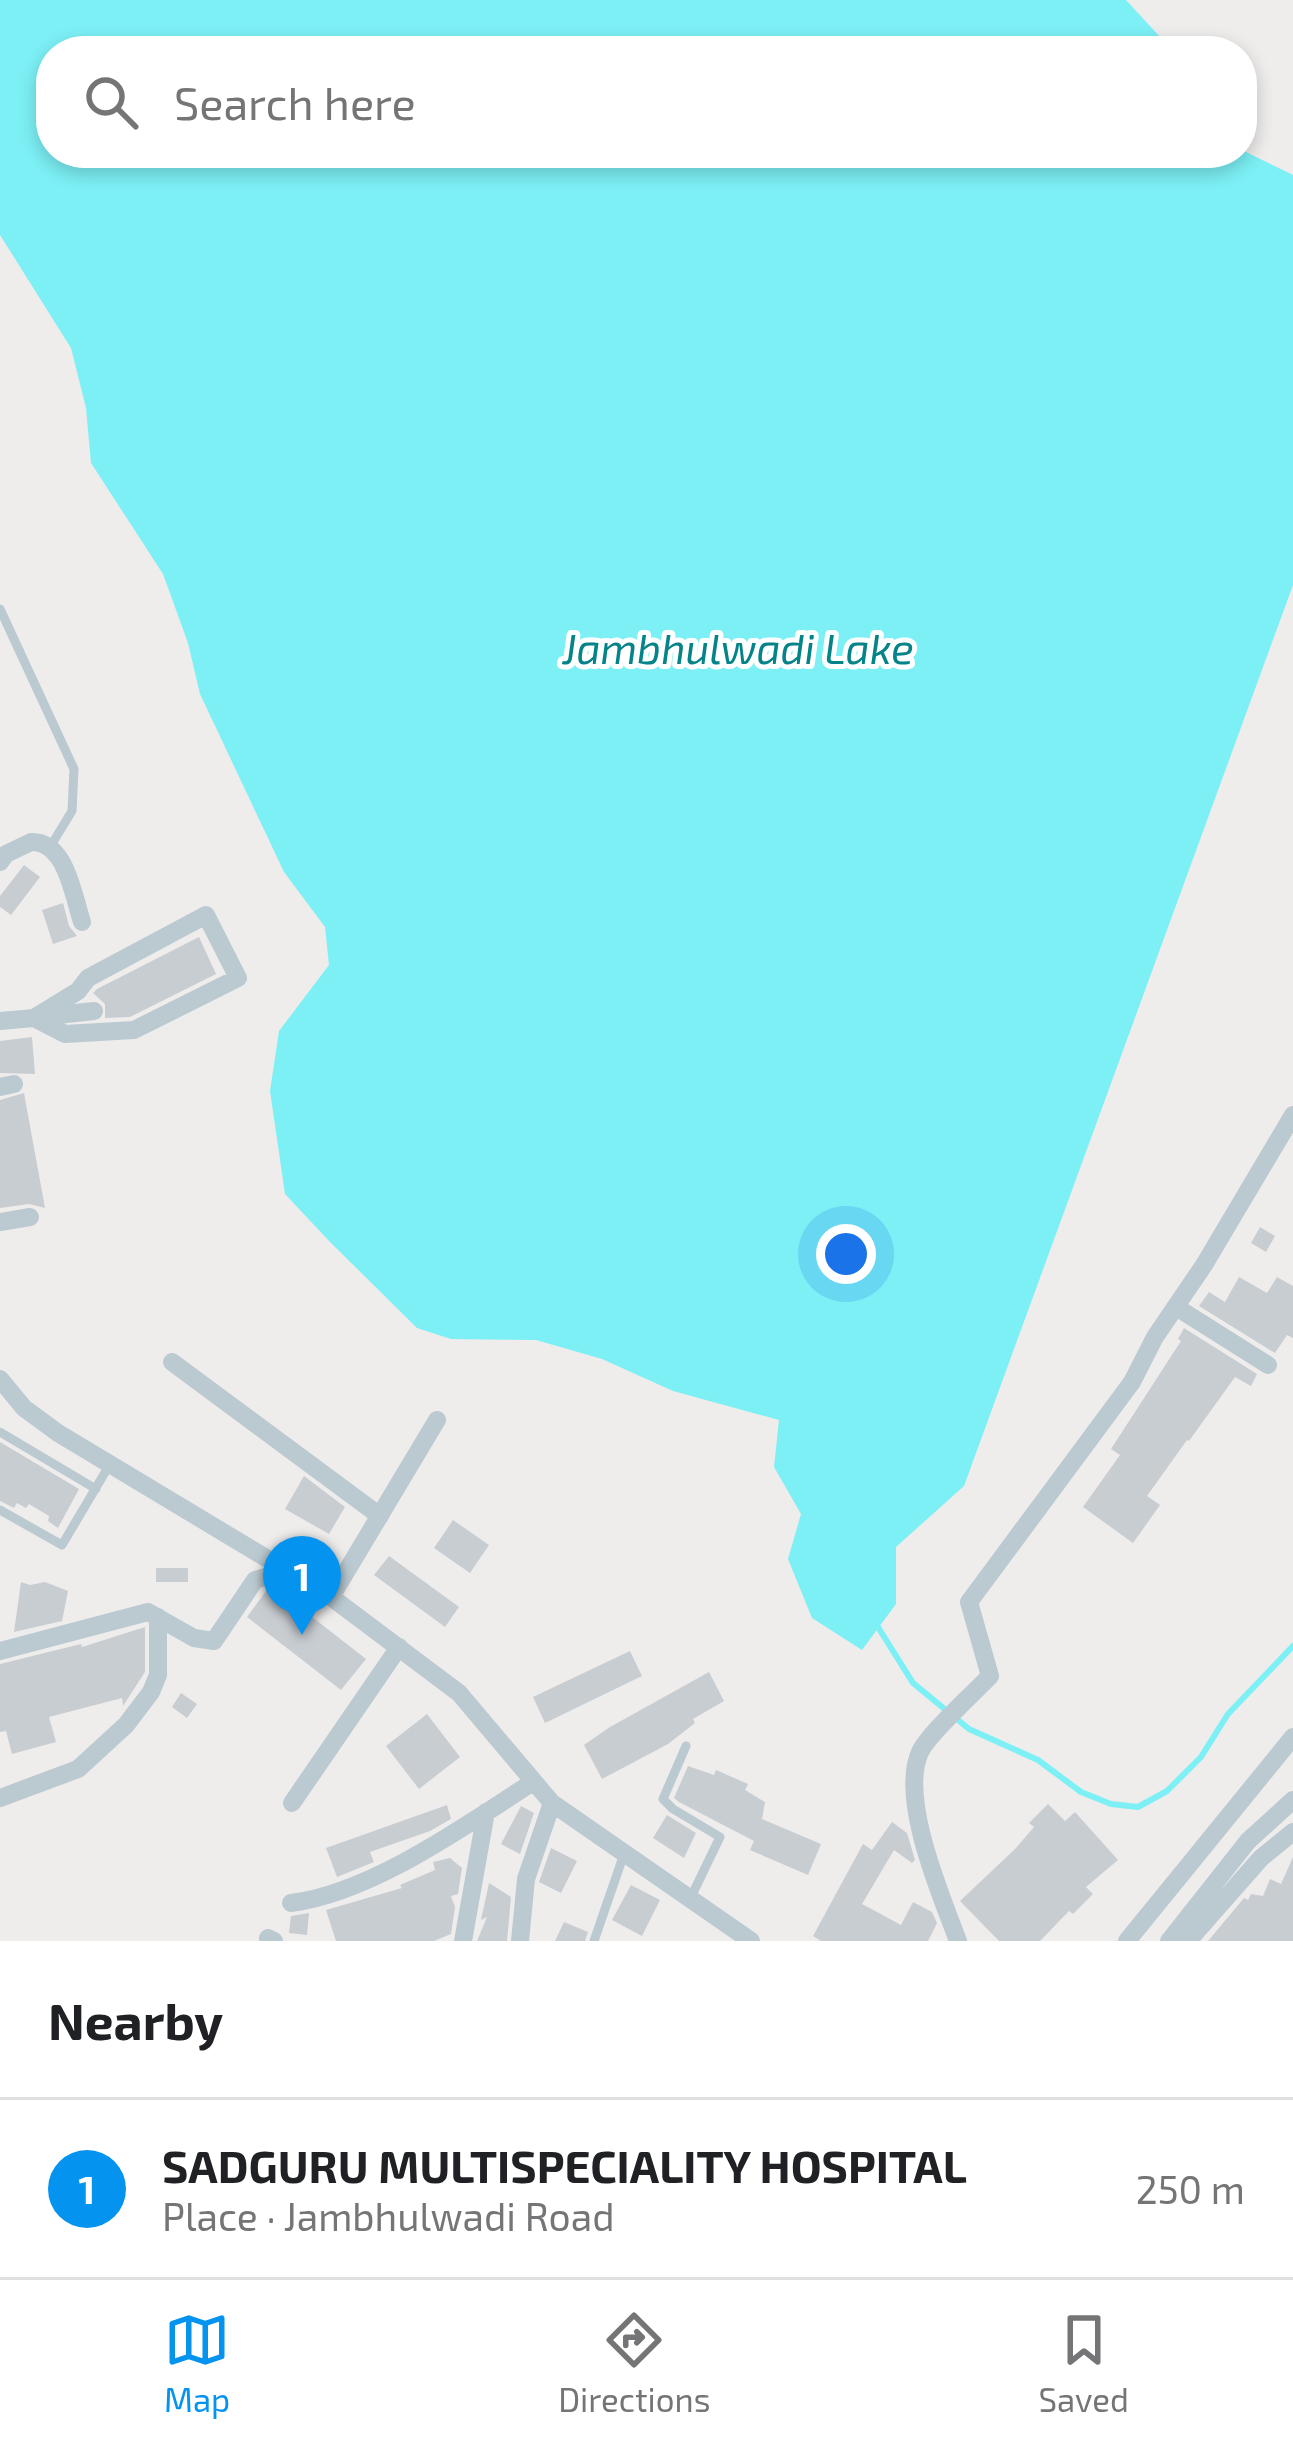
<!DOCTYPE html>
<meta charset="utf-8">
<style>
:root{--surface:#fff;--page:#f6f6f6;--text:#202124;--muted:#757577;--line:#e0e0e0;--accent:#0593f0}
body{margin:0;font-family:"Exo 2",sans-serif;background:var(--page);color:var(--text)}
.you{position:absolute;left:846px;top:1254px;width:42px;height:42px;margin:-30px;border:9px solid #fff;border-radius:50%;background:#1a73e8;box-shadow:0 0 0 18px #1a73e833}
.badge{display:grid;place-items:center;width:78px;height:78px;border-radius:50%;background:var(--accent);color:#fff;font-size:39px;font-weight:700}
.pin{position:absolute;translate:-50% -99px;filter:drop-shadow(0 3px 6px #0008)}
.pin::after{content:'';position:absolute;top:63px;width:42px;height:36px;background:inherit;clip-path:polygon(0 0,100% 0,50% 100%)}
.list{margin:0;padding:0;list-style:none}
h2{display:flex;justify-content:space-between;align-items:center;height:156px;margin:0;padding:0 48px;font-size:51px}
h2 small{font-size:39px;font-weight:400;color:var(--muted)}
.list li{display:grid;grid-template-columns:78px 1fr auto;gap:36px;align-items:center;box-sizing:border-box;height:180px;padding:0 48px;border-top:3px solid var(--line)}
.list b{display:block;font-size:45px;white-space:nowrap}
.list p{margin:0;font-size:39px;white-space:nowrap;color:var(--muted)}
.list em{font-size:39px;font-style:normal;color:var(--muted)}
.icon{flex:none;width:66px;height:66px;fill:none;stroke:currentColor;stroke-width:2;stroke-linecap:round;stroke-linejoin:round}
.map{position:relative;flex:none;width:1293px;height:1941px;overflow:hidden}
.search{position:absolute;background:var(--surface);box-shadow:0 6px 18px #0003;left:36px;right:36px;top:36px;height:132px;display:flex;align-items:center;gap:30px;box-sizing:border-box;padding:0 42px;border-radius:48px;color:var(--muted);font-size:45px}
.sheet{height:336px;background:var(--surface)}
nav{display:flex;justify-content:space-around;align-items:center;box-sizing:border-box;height:168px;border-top:3px solid var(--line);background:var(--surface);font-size:33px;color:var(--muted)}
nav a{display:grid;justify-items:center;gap:6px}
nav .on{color:var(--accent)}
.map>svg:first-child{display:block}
.water{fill:#7cf0f5}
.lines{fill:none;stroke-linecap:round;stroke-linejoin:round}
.stream{stroke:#7cf0f5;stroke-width:6}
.building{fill:#c8cdd2}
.lane{stroke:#bbcad1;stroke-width:9}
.street{stroke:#bbcad1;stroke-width:18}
.labels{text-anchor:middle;stroke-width:10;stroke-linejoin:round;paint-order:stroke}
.water-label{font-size:42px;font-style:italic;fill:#048389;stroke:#fff}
</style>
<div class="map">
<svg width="1293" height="1941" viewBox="0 0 1293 1941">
<rect width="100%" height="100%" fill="#efecec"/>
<path class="water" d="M0,0H1126L1161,38L1168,51H51V153H1242V150L1293,175V585L964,1486L896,1547V1604L862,1650L812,1618L788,1559L801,1514L774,1467L779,1420L673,1391L602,1359L536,1340L451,1339L417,1328L330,1242L285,1194L270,1091L279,1031L329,965L325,927L284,872L200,694L188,643L163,574L91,463L86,408L71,348L0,235Z"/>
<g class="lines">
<path class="stream" d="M878,1627L913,1683L969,1729L1038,1760L1081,1792L1111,1804L1138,1807L1167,1791L1201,1757L1228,1714L1293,1646"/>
</g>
<path class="building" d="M24,865L40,877L11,915L0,907V896Z
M63,903L69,926L77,936L53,944L42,910Z
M199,937L216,974L130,1017L105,1018V1004L93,993L97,989Z
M32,1037L35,1074L0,1073V1041Z
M24,1093L45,1208L29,1204L0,1208V1100Z
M1260,1227L1275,1236L1266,1252L1251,1243Z
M1239,1277L1267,1293L1277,1277L1293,1286V1338L1287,1335L1275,1353L1199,1306L1209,1292L1225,1302Z
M1184,1328L1257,1374L1251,1386L1235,1377L1189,1441L1187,1440L1147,1496L1160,1505L1133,1543L1083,1507L1120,1455L1111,1449L1181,1341L1178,1339Z
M0,1442L79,1489L58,1528L48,1521L49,1516L29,1504L26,1508L17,1503L14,1508L0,1501Z
M304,1476L345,1507L329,1534L285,1509Z
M453,1520L489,1545L470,1573L434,1548Z
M389,1556L459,1607L445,1627L374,1575Z
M156,1568H188V1582H156Z
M21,1582L30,1585L45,1582L68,1591L62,1621L14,1632Z
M275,1588L366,1659L341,1690L247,1617L266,1591Z
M145,1627V1672L123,1706L122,1698L49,1717L56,1742L12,1754L6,1731L0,1732V1664L81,1644L82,1647Z
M630,1651L642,1676L545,1723L533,1697Z
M709,1672L724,1701L693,1719L695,1723L668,1744L602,1779L584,1745L610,1727Z
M181,1693L197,1704L187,1718L172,1707Z
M427,1714L460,1757L419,1789L386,1746Z
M688,1766L714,1775L716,1770L748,1784L745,1790L765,1802L762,1819L821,1844L808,1875L750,1850L754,1841L679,1802L674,1798Z
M1048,1804L1065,1821L1075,1812L1118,1860L1086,1887L1093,1894L1073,1914L1069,1911L1040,1941H999L960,1901L1016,1848L1034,1827L1029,1823Z
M447,1805L451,1819L430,1831L370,1852L374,1862L337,1877L326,1848Z
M521,1806L534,1813L520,1854L501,1844Z
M667,1815L696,1833L684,1858L653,1838Z
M892,1822L907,1833L915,1860L912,1863L894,1850L862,1904L901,1925L913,1902L932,1912L937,1923L928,1941H821L813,1936L863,1844L872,1850Z
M551,1848L577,1861L561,1893L539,1882Z
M1293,1857V1941H1208L1244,1898L1248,1900L1251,1894L1263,1896L1270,1879L1281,1884Z
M450,1858L462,1868L458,1894L451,1896L455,1907L451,1934L434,1941H336L326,1910L402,1888L400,1885L435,1870L433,1862Z
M489,1883L511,1897L507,1941H477L487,1917L481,1920Z
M631,1885L660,1900L642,1936L612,1920Z
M309,1913L307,1935L289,1933L291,1916Z
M564,1922L588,1932L585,1941H555Z"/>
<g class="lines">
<path class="lane" d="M0,609L74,769L72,811L50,847
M0,1432L96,1489
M0,1510L62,1545L110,1464
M686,1746L663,1799L673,1809L720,1837L691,1897
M594,1941L625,1851"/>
<path class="street" d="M0,862L6,854L31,842C66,841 73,895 82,922
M39,1017L94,1011
M0,1021L34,1018L65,1034L134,1030L238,978L206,915L88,978L78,991L34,1018
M0,1087L14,1084
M0,1222L30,1217
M1176,1307L1268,1365
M172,1362L380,1516
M0,1379L24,1408L58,1433L331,1597L459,1693L552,1803L751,1941
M331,1597L437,1420
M0,1651L148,1612L194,1638L214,1641L255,1580L285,1571
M0,1798L78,1769L126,1725L151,1692L158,1675V1617
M292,1803L399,1647
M291,1903C371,1893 465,1826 533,1782
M268,1938L274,1941
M463,1941L486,1812
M520,1941L526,1879L552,1803
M958,1941C941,1895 899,1799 920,1752C928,1734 974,1693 990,1676L969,1602L1132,1382L1155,1337L1204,1265L1293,1115
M1127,1941L1293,1737
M1169,1941L1248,1841L1293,1800
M1188,1941L1261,1858L1293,1832"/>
</g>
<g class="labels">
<g class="water-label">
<text x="738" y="664">Jambhulwadi Lake</text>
</g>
</g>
</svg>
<div class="you"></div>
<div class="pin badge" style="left:302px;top:1635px">1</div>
<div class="search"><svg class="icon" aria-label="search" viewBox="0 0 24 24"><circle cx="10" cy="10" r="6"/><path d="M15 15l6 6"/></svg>Search here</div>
</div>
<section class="sheet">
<h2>Nearby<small></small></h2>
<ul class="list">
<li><span class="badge">1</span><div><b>SADGURU MULTISPECIALITY HOSPITAL</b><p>Place · Jambhulwadi Road</p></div><em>250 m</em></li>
</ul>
</section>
<nav>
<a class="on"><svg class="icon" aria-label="map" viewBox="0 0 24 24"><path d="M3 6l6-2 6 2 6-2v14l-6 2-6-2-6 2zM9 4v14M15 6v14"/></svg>Map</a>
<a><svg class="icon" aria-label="directions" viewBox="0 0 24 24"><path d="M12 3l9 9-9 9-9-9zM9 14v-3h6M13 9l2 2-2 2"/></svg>Directions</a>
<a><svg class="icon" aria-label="saved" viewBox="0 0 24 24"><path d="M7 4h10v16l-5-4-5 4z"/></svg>Saved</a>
</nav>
